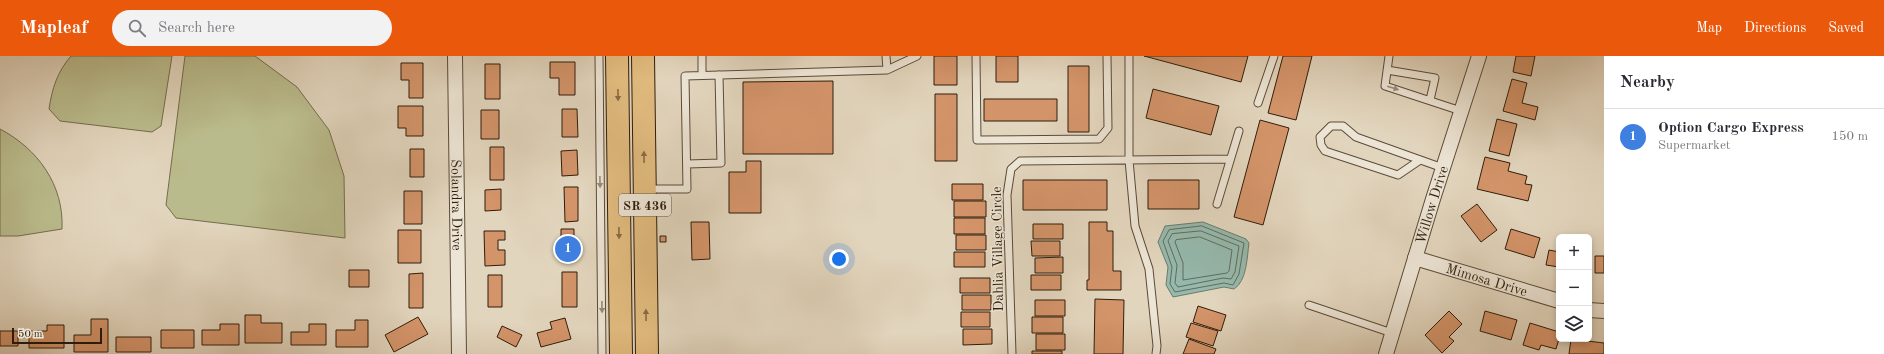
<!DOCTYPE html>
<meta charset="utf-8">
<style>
:root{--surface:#fff;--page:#f2f2f3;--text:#2b2b33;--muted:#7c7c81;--line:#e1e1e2;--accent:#ea580c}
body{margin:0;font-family:"Old Standard TT",serif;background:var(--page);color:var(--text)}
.controls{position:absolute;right:12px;bottom:12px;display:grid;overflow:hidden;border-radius:6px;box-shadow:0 2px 6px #0003}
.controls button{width:36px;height:36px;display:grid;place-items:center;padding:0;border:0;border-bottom:1px solid var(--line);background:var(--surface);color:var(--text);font:20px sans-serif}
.scale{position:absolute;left:12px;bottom:10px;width:90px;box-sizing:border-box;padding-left:4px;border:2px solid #2f1d0b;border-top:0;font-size:11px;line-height:14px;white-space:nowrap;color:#2f1d0b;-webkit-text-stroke:3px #ece4d4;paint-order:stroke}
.you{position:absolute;left:839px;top:203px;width:14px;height:14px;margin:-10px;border:3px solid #fff;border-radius:50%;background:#1a73e8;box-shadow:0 0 0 6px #1a73e833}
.badge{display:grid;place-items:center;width:26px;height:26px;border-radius:50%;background:var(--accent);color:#fff;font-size:13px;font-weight:700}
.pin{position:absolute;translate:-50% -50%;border:2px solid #fff;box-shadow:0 1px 4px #0006}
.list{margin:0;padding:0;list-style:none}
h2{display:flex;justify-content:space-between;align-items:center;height:52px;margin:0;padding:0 16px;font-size:17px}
h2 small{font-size:13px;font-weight:400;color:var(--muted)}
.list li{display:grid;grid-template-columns:26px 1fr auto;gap:12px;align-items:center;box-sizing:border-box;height:56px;padding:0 16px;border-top:1px solid var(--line)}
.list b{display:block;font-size:15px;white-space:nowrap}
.list p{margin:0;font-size:13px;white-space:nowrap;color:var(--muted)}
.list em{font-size:13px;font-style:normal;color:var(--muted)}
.icon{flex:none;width:22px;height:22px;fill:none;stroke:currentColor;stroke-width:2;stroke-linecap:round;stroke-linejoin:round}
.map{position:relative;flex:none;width:1604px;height:298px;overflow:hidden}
header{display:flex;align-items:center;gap:24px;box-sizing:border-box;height:56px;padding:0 20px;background:var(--accent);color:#fff}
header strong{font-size:19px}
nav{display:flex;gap:22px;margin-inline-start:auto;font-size:14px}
.search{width:280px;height:36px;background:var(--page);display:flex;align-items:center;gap:10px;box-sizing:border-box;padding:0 14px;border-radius:22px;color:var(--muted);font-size:15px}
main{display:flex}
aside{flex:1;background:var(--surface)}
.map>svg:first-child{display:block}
.green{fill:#babb8c;stroke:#746c4c}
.water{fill:#95b9ad;stroke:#6c7b6c}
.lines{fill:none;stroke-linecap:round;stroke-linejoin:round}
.shore{stroke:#626b5c;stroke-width:1}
.building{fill:#d4946a;stroke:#2f1d0b}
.lane-casing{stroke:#5c4b38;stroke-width:9}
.street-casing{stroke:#5c4b38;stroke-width:16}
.primary-casing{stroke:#2f1d0b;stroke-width:24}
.lane{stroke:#ece4d4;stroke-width:7}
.street{stroke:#ece4d4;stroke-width:14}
.primary{stroke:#e1ba7e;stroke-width:22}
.oneway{fill:#978a7a}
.oneway2{fill:#886c44}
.labels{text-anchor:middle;stroke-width:3;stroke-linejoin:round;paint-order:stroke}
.shield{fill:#ece4d4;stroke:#685947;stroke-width:1}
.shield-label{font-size:13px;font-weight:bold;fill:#2f1d0b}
.street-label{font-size:14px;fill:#2f1d0b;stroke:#ece4d4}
</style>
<header>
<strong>Mapleaf</strong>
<div class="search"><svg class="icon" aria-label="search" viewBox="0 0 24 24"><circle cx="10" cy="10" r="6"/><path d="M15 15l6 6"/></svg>Search here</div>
<nav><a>Map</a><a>Directions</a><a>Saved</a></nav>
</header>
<main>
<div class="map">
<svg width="1604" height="298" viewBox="0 0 1604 298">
<rect width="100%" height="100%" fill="#e2d5bd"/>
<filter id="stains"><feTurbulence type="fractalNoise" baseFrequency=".005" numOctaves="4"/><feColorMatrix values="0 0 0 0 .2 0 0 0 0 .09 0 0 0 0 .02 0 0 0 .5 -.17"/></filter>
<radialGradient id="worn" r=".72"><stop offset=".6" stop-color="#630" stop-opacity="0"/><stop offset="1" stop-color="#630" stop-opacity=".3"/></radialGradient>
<path class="green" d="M71,0H172L161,70L152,76L60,65L49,53C52,33 57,16 71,0Z
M185,0H255L297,31L329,74L344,120L345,182L176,162L166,149Z
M0,73C38,93 64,129 62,173L18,180H0Z"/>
<path class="water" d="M1203,166L1246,183L1249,187C1247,201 1247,225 1234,233L1224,231L1173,241L1166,229L1168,211L1158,186L1165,170Z"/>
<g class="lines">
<path class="shore" d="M1202,170L1244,187L1239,218L1233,229L1224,227L1175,236L1170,228L1172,211L1163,185L1169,174Z
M1201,175L1239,190L1235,216L1231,223L1223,222L1178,231L1175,227L1177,209L1168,185L1172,178Z
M1200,181L1232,194L1229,215L1227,217L1183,224V207L1175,186L1176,184Z"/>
</g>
<path class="building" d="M934,0H957V29H934Z
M996,0H1018V26H996Z
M1144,0H1248L1241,26Z
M1283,0H1312L1296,64L1268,57Z
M1516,0H1535L1531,20L1513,16Z
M550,6H575V39H559V22H550Z
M401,7H423V42H409V24H401Z
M485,8H500V43H485Z
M1068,10H1089V76H1068Z
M1512,23L1527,27L1522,47L1538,51L1535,64L1503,55Z
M833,25V98H743V26Z
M1153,33L1219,50L1211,79L1146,62Z
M935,38H957V105H935Z
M984,43H1057V65H984Z
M398,50H423V80H406V72H398Z
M562,53H577L578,81H562Z
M481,54H499V83H481Z
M1497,63L1517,68L1509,100L1489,95Z
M1260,64L1289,72L1263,169L1234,161Z
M490,91H504V124H490Z
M410,93H424V121H410Z
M577,94L578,119L562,120L561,95Z
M1485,101L1510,107L1508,115L1527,120L1525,128L1532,129L1528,145L1477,133Z
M746,105H761V157H729V116H746Z
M1023,124H1107V154H1023Z
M1148,124H1199V153H1148Z
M952,128H983V144H952Z
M564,131H578V165L565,166Z
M501,133V154L485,155V134Z
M404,135H422V168H404Z
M954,145H986V161H954Z
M1477,148L1497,174L1481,186L1461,160Z
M954,162H985V178H954Z
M691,166H709L710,203L692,204Z
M1089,166H1107V175H1113V215H1121V234H1087V224H1089Z
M1033,168H1063V183H1033Z
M561,173H574V205H561Z
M1511,173L1540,182L1534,202L1505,193Z
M398,174H421V207H398Z
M484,175H505V184H498V194H505V209L485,210Z
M956,179H986V194H956Z
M660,180H666V186H660Z
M1031,185H1060V200H1032Z
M1549,194L1559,196V211L1546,209Z
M954,196H985V211H954Z
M1595,200H1604V217H1595Z
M1063,201V217H1035V202Z
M349,214H369V231H349Z
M562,216H577V251H562Z
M423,217V252H409V218Z
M488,219H502V251H488Z
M1031,219H1061V234H1031Z
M960,222H990V237H960Z
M962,239H991V254H962Z
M1095,243L1124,244L1123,298H1094Z
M1035,244H1065V260H1035Z
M1198,250L1226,259L1221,275L1193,266Z
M1449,255L1462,268L1449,281L1454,285L1442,297L1425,279Z
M1485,255L1517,264L1511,284L1480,275Z
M961,256H990V271H961Z
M245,259H261V267H282V287H245Z
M418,261L428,278L394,296L385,279Z
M1032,261H1063V277H1032Z
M565,262L571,283L541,291L537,277L552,273L550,266Z
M91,263H108V296H74V279H91Z
M355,264H368V291H336V274H355Z
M1191,267L1218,275L1213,290L1186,281Z
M1530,267L1559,276V283L1556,293L1541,289L1539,294L1523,289Z
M220,268H239V289H202V274H220Z
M309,268H326V289H291V276H309Z
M47,269H64V292H29V275H47Z
M502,270L522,279L516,291L497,281Z
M963,273H992V288L963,289Z
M161,274H194V292H161Z
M0,275H18V290H0Z
M1036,278H1065V294H1036Z
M116,281H151V296H116Z
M1189,283L1216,293L1214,298H1183Z
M1571,283L1604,287V298H1569Z
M1032,295H1062V298H1032Z"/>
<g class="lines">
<defs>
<path id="lane" d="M599,0L602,298
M702,0V19
M886,0L887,14
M976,0L977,84L1099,83L1108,72L1107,0
M1129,0V104L1135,170L1149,213L1157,290L1156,298
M1389,0L1385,30L1461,55
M1387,14L1435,22L1430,44
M1258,47L1274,0
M1420,104L1398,119L1325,95L1321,89L1320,81L1331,70H1343L1356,81L1443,112
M687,108L721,107L719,19
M648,133H687L685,20L887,14L917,0
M1217,148L1239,75
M1309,249L1392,277
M1012,298L1007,139L1011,113L1020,105L1230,103"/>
<g id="street">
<path id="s1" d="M455,0L459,298"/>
<path id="s2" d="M1415,202L1559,245"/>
<path d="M1589,254L1604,255"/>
<path id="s3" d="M1386,298L1433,143L1479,0"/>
</g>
<path id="primary" d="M617,0L621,298
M643,0L647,298"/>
</defs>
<use href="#lane" class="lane-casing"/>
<use href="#street" class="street-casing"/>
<use href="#primary" class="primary-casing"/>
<use href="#lane" class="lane"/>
<use href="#street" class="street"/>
<use href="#primary" class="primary"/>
</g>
<defs><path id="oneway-solid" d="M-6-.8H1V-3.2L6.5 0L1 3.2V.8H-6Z"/></defs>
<g class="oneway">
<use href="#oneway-solid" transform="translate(1393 32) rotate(17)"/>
<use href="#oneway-solid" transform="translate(600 126) rotate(89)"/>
<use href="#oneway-solid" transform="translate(602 251) rotate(89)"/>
</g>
<g class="oneway2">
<use href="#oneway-solid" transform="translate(618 39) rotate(89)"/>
<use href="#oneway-solid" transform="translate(644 101) rotate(-91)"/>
<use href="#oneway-solid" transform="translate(619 177) rotate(89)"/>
<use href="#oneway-solid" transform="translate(646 259) rotate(-91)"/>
</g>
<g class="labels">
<rect class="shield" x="619" y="138" width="52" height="22" rx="3"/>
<g class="shield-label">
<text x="645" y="154">SR 436</text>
</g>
<g class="street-label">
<text dy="5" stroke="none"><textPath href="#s1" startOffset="149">Solandra Drive</textPath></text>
<text dy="5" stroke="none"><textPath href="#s3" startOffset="156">Willow Drive</textPath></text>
<text transform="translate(997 193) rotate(-91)" y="5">Dahlia Village Circle</text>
<text dy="5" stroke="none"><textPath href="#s2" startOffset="75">Mimosa Drive</textPath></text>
</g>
</g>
<rect width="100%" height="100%" filter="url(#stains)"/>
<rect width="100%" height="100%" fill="url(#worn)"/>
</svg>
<div class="controls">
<button>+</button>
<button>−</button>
<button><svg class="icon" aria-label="layers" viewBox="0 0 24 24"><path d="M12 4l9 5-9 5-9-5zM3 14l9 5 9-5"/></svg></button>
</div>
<div class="scale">50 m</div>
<div class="you"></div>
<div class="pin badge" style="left:568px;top:193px;background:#3f7fe0">1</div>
</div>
<aside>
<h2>Nearby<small></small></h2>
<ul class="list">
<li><span class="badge" style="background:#3f7fe0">1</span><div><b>Option Cargo Express</b><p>Supermarket</p></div><em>150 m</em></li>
</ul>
</aside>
</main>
